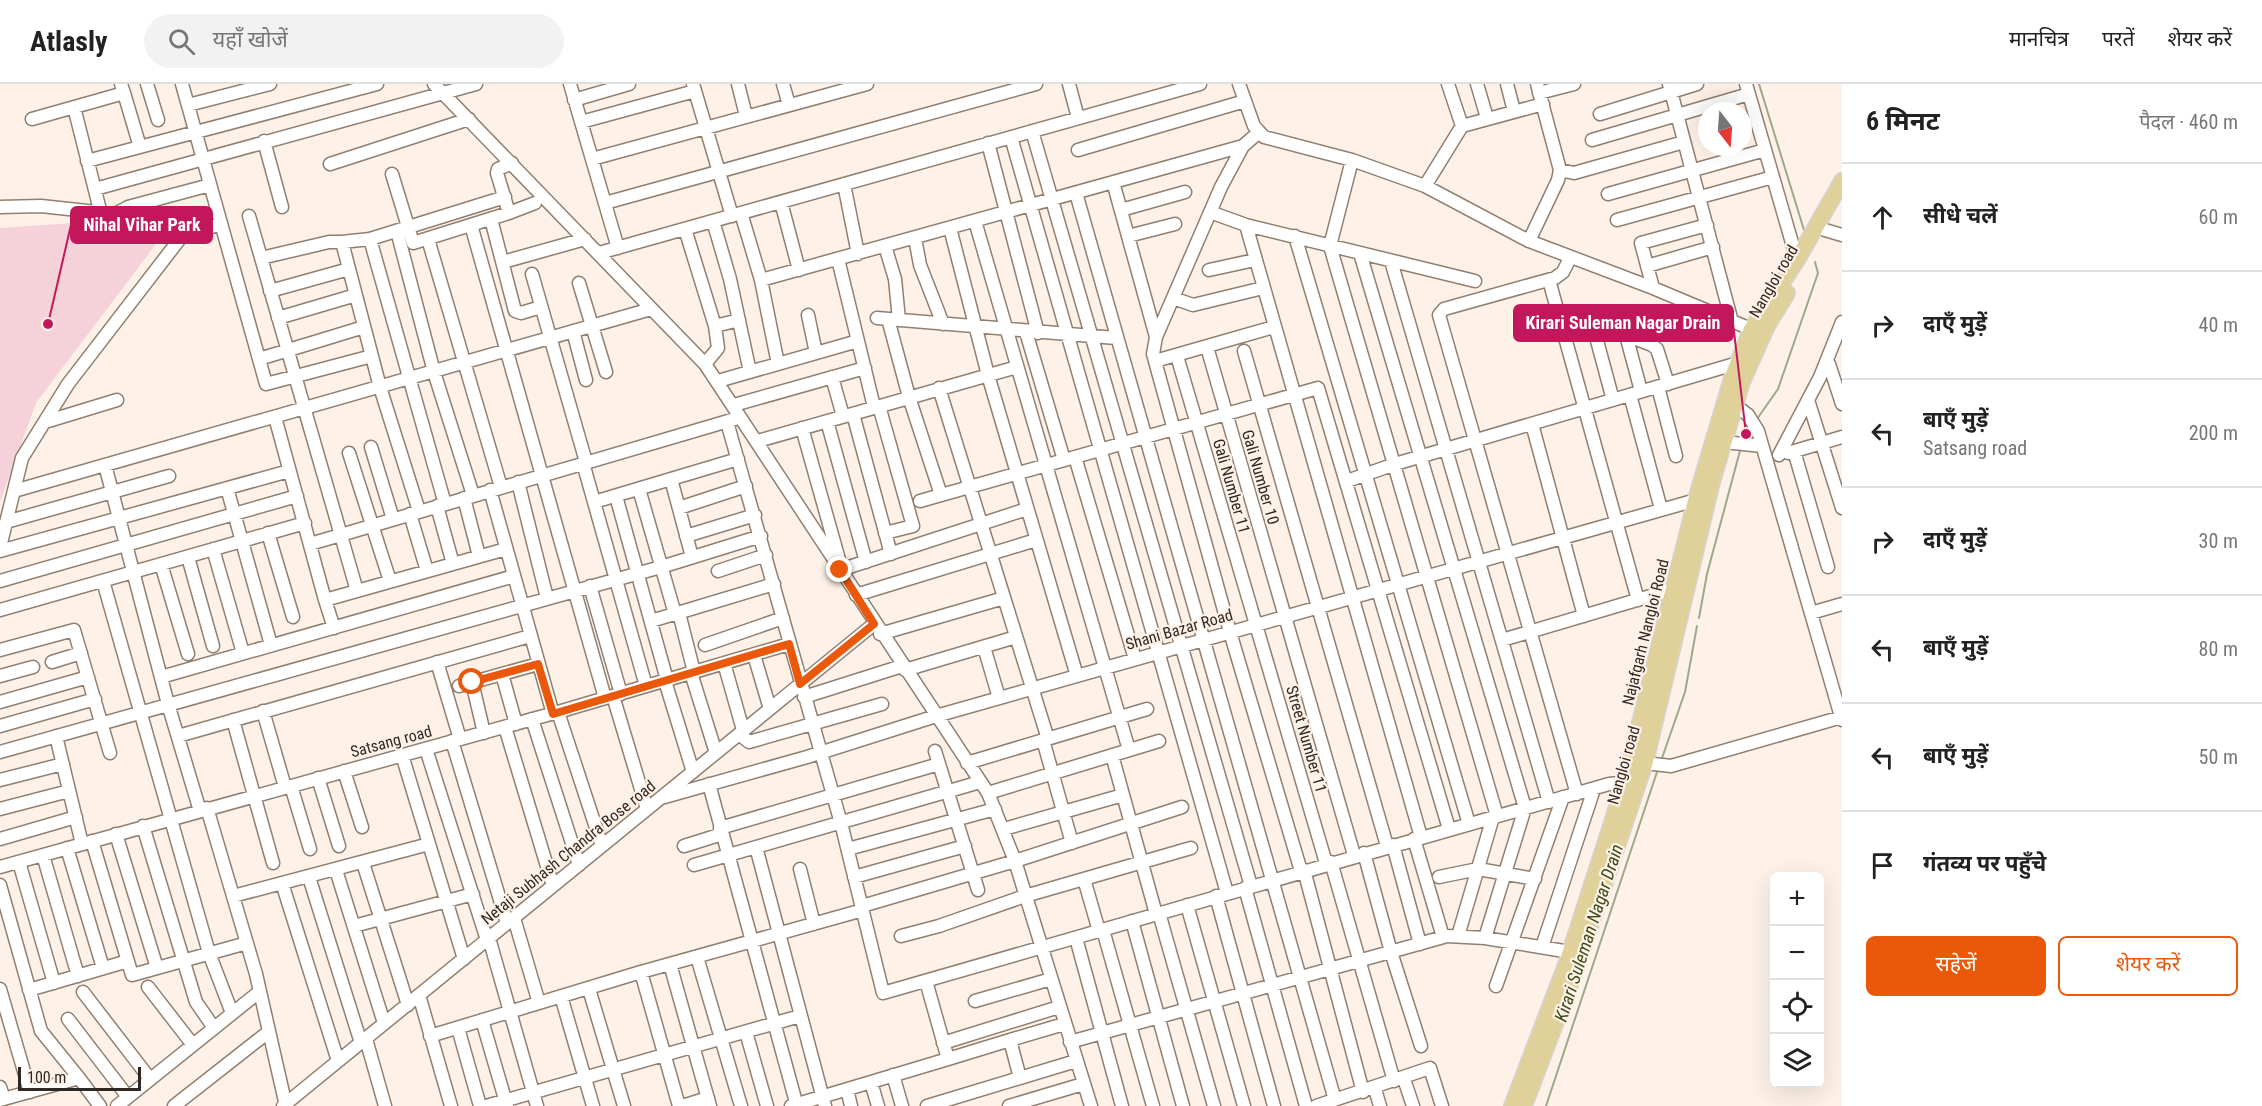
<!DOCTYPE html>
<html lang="hi">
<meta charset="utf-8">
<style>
:root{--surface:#fff;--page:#f2f2f2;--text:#222;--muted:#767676;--line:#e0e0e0;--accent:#ea580c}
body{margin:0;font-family:"Roboto Condensed","Noto Sans Devanagari",sans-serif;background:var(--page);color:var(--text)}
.controls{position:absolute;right:18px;bottom:18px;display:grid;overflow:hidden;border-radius:9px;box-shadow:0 6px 24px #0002}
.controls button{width:54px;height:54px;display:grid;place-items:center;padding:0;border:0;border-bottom:2px solid var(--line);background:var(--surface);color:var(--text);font:30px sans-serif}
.compass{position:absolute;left:1698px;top:18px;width:54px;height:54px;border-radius:50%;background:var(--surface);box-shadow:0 6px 24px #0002;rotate:163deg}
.scale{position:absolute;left:18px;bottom:15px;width:123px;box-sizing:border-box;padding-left:6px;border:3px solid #2f2822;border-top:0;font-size:16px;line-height:21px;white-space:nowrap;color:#2f2822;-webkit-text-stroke:4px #fef2e8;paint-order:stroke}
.stop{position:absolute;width:18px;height:18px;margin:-14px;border:4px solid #ea580c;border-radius:50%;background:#fff}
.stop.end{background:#ea580c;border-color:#fff;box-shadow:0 2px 6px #0008}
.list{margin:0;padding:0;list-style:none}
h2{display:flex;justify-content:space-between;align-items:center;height:78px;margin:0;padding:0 24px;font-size:26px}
h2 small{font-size:20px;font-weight:400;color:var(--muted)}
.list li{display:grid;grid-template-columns:39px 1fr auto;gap:18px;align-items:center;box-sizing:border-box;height:108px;padding:0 24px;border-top:2px solid var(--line)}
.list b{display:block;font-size:22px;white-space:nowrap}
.list p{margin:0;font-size:20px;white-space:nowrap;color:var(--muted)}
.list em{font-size:20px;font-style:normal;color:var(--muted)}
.actions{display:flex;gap:12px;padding:18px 24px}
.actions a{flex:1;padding:14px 0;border:2px solid var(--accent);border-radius:9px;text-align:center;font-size:21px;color:var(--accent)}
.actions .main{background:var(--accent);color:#fff}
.icon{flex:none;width:33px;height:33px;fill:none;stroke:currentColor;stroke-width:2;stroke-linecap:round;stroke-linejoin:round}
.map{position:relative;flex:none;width:1842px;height:1022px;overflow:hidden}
header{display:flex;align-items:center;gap:36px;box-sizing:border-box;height:84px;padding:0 30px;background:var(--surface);border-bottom:2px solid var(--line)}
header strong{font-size:28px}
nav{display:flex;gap:33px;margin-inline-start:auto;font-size:21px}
.search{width:420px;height:54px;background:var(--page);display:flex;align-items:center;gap:15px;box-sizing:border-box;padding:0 21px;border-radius:33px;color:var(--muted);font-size:22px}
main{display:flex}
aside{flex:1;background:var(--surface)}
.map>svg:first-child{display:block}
.park{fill:#f5d1d9}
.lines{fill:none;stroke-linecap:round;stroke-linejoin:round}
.stream{stroke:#9ca989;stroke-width:2}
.minor-casing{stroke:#907f70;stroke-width:15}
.major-casing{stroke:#d5d4d3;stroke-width:18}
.minor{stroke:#fff;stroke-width:12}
.major{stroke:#e0d19b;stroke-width:15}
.route{stroke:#ea580c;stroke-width:8}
.labels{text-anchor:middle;stroke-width:4.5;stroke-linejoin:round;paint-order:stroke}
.street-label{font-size:16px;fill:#2f2822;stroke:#fef2e8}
.water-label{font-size:18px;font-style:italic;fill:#3b4b19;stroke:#fef2e8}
.leader{fill:none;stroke:#c2185b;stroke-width:2}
.callout-dot{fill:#c2185b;stroke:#fef2e8;stroke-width:2}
.callout{fill:#c2185b;stroke:#c2185b;stroke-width:2}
.callout-label{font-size:18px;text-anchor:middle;font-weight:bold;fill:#fff}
</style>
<header>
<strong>Atlasly</strong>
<div class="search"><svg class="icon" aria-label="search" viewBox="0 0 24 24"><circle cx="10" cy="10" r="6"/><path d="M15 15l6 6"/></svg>यहाँ खोजें</div>
<nav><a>मानचित्र</a><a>परतें</a><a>शेयर करें</a></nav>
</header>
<main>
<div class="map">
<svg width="1842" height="1022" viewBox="0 0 1842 1022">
<rect width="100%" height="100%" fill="#fef2e8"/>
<path class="park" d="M86,138L156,160L36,319L0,418V144Z"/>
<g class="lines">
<path class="stream" d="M1759,0L1804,146
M1757,335L1778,305L1818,189L1815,178
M1744,355L1750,344
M1699,534L1707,490L1741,363
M1661,677L1685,608L1697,542
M1546,1022L1658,685"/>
<defs>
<path id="minor" d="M147,0L158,36
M182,0L266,300L372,272
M434,0L705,280L988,709L1015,777L1091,1022
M570,0L618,164
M693,0L732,132
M738,0L746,32
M783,0L789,21
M1069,0L1078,34
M1239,0L1254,42L1264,53L1352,76L1425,102L1529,157L1653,204L1758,248
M1477,0L1487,34
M1507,0L1514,27
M1669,0L1732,238
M1746,0L1797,176
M124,9L140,63
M1539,9L1574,0
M574,16L629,0
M188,21L270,0
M74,23L101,130
M1600,30L1697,0
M32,35L124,9L121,0
M581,38L695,7
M1462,42L1543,20
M1032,47L1251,802
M1011,53L1227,809
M1592,56L1749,10
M264,57L282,123
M988,59L1038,249
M1243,62L1221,103L1156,253L1153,270L1230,548L1301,787
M1078,66L1245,17
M592,75L867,0
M1352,76L1330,162L1497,732
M87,77L377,0
M330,80L469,35
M1560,86L1574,89L1684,58
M392,90L413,159L509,129L497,89L498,85L512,79
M1113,98L1156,253
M844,100L858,170
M1425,102L1462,42L1448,0
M95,105L476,0
M1076,109L1335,1016
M1608,110L1765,66
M781,118L799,186
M605,119L1036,0
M0,123L41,122L115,130L182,152
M1121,126L1185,108
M1210,128L1246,141L1475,197
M509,129L535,119
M741,129L761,196L778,280
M115,130L128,123L210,101
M249,132L357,507
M491,135L515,227L521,229L541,223
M1617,136L1773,93
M713,137L730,195L750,288
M975,137L1129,666
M471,141L605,614
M1246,141L1421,753
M950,144L988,291L1077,592
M685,145L715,242L739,236
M1825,146L1842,151
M397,147L434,288L473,411
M1128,152L1175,140
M1295,152L1469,740
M915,154L920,181L943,240
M370,155L445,420
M428,155L501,403
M1529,157L1558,96L1560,86L1537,0
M342,158L370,155L505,113
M885,162L895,195L899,236
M599,169L1200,0
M1360,169L1525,724L1485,854
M261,174L329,158H342L380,303L419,427
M1570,174L1563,188L1555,194L1444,225L1439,231L1577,710
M838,175L874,323
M1391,177L1549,718
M503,178L585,155
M1647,182L1713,163
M1209,186L1255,176
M532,190L586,378
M761,196L1243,62L1258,49
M1549,196L1638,516
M579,199L606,288
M1653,204L1641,159L1707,141
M270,207L349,185
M1173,214L1193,221L1263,204
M1558,226L1652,261L1657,265L1668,300
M808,231L816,269
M278,234L356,211
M877,234L1116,254
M888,235L909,313L941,411
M1592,238L1613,316
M573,247L586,296
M1026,248L1064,376
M1626,251L1641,307
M1207,263L1354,771
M1244,267L1387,762
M1177,272L1326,779
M259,275L364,243
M1155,277L1274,243
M705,280L718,264L715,242
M1829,280L1842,320
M832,293L843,332
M718,297L858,257
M1658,303L1676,372
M939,304L1048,655
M1630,311L1661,425
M1808,316L1842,424
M734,321L865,284
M1735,321L1748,331L1758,347L1842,636
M879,322L913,442L885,449
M853,330L891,470
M275,333L325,516L506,465
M827,337L866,478
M45,338L117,316
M727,338L841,739L883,909L1609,700L1631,698
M1532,340L1584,532
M802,344L840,479
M758,357L1017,283
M1724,358L1762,362
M371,363L393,435
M1794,367L1828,483
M349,369L390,497
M1788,369L1842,353
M1779,371L1820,293L1842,238
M1075,373L1135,575
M583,379L646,602
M105,381L168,620L200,727
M671,395L692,473
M1347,397L1395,380L1738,279
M518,398L547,514
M227,404L271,561
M639,405L675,530
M490,406L553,630
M14,407L651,225
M616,412L667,596
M464,414L479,472
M920,417L1318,304L1449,745
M594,418L738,375
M437,422L453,480
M679,424L746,402
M410,430L427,487
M6,438L169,392
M268,449L293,533
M686,452L755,431
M310,460L735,335
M0,463L22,374L68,300L182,152L221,140
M213,465L243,569
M0,467L289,387
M188,473L213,562
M161,480L188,570
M840,486L1027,425
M718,487L766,471
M0,497L297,412
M103,497L209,869L232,929
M590,502L621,610
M856,511L1036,456
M325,516L334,544
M0,526L305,439
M679,529L694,588
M1811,529L1842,520
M651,537L774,500
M880,550L1004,514
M1502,556L1674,505
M705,561L783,534
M984,563L999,614
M0,566L74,546L110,669
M754,571L770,625
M52,578L81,569
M437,578L460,655
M724,579L743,646
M905,586L1016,553
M691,589L716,669
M502,590L516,640
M0,592L33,583
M161,593L514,492
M665,597L693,688
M472,598L484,649
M459,602L538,580
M613,612L647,725
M804,613L902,582
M0,618L88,593
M263,627L285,703
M558,628L602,762
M532,635L579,781
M233,636L273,779
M0,642L95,615
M505,643L553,802
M739,650L749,658L882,620
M56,652L82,760
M178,652L530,552
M1043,656L1072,759
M452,657L507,839
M426,665L487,856
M935,667L978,806
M0,668L661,483L761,452
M402,671L464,875
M1112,671L1156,830
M967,679L1147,625
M1645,679L1671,682L1842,633
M344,687L362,743
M318,694L339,762
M0,696L63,680
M709,700L797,1022
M291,702L310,765
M988,709L1159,657
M661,714L807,673L936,632L1703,414
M207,724L256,890L286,1022
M0,725L69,707
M143,742L196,918L214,944
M720,744L939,680
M1004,745L1123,711
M116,750L157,884
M0,755L76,733
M1414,755L1443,853
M92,757L132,891L247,859
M1393,761L1420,860
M684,762L722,750
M756,763L825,1022
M67,764L103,884
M848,765L995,725
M1364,769L1391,868L1421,962
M43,771L78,892
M19,778L54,899
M1331,778L1394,997
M363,779L408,921
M694,781L980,698
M0,783L558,628L789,560
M800,785L814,840
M336,786L384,939
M1304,786L1363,1008
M309,793L361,959
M854,793L965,762
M1439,793L1478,785L1535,795
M1084,795L1099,847
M282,799L338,977
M0,801L41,947L79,994
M1245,804L1306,1022
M233,812L429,760
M1216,812L1274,1022
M1187,821L1244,1022
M862,822L1015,777L1182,723
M1159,829L1214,1022
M514,834L539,919
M1132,837L1183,1022
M354,842L473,810
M1103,846L1153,1022
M901,852L939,842L1025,812L1191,764
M1458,852L1493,733
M489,854L537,1022
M1076,854L1122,1022
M1542,863L1594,705
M697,873L741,1022
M670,880L710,1022
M641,888L679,1022
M1496,902L1563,713
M148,903L193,961
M0,905L30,1008
M589,905L624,1022
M29,906L128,877
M83,908L150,995
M419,911L451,1022
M561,912L593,1022
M975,917L1051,895
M68,935L128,1013
M482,936L507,1022
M458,944L480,1022
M746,948L767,1022
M430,952L641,888L863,826
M366,955L385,1022
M1010,956L1064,940
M1070,958L1447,852L1485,854L1570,868
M943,959L1059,923
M948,975L1010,956L1020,994
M893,991L902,1022
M1404,995L1413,1022
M871,998L878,1022
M0,1003L4,1015
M847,1005L851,1022
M1375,1005L1380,1022
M0,1016L79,994L100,1022
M117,1022L259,908
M174,1022L267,949
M283,1022L874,540
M486,1022L800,932
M682,1022L708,1014
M791,1022L948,975L926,897
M927,1022L1076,977
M1009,1022L1083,1000
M1316,1022L1430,984L1442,1022"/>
<path id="major" d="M1512,1022L1567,878L1625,698L1696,415L1732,294L1751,246L1797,176L1842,97
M1524,1022L1577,882L1645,679L1712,398L1742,298L1767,242L1787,209"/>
</defs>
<use href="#minor" class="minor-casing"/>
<use href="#major" class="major-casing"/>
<use href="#minor" class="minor"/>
<use href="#major" class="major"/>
</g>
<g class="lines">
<path class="route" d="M472,598L538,580L553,630L789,560L800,600L874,540L840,486"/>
</g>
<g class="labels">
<g class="street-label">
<text transform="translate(1773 197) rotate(-60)" y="6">Nangloi road</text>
<text transform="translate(1261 393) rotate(74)" y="6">Gali Number 10</text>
<text transform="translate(1232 402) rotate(74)" y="6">Gali Number 11</text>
<text transform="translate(1179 545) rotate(-16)" y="6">Shani Bazar Road</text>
<text transform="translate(1645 548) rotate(-76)" y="6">Najafgarh Nangloi Road</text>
<text transform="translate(1307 655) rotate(74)" y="6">Street Number 11</text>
<text transform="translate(391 657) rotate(-15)" y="6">Satsang road</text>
<text transform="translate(1623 681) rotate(-74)" y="6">Nangloi road</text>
<text transform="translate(568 768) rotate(-39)" y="6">Netaji Subhash Chandra Bose road</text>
</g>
<g class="water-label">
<text transform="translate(1589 849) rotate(-72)" y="6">Kirari Suleman Nagar Drain</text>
</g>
</g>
<path class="leader" d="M48 240L71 141M1746 350L1733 239"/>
<g class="callout-dot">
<circle cx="48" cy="240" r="6"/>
<circle cx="1746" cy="350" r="6"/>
</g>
<g class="callout">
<rect x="71" y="123" width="141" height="36" rx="6"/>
<rect x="1514" y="221" width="219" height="36" rx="6"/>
</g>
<g class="callout-label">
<text x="142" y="147">Nihal Vihar Park</text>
<text x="1623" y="245">Kirari Suleman Nagar Drain</text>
</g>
</svg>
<div class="controls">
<button>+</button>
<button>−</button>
<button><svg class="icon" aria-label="locate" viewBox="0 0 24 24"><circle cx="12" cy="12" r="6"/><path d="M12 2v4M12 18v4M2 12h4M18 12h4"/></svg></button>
<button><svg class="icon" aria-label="layers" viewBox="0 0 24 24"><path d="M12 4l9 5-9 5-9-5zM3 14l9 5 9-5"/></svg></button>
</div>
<svg class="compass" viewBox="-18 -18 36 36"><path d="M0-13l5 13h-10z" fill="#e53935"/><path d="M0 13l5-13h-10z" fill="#767676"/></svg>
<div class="scale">100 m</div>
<div class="stop" style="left:472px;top:598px"></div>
<div class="stop end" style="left:840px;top:486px"></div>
</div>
<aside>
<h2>6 मिनट<small>पैदल · 460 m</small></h2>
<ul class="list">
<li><svg class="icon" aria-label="ahead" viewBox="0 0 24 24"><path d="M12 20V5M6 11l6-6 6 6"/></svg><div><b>सीधे चलें</b></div><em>60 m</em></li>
<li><svg class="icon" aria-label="right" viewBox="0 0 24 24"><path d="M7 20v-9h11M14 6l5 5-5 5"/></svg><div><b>दाएँ मुड़ें</b></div><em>40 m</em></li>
<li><svg class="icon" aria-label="left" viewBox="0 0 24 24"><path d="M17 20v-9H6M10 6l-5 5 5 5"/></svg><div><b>बाएँ मुड़ें</b><p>Satsang road</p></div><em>200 m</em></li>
<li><svg class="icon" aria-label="right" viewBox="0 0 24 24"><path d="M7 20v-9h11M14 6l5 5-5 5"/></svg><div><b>दाएँ मुड़ें</b></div><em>30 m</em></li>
<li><svg class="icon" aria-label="left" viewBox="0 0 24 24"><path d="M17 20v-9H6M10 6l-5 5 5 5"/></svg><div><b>बाएँ मुड़ें</b></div><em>80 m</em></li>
<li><svg class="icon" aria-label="left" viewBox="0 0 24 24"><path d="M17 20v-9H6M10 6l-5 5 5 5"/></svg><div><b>बाएँ मुड़ें</b></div><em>50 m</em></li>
<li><svg class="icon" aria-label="arrive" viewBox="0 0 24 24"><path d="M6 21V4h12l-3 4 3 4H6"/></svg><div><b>गंतव्य पर पहुँचे</b></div></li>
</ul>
<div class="actions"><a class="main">सहेजें</a><a>शेयर करें</a></div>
</aside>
</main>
